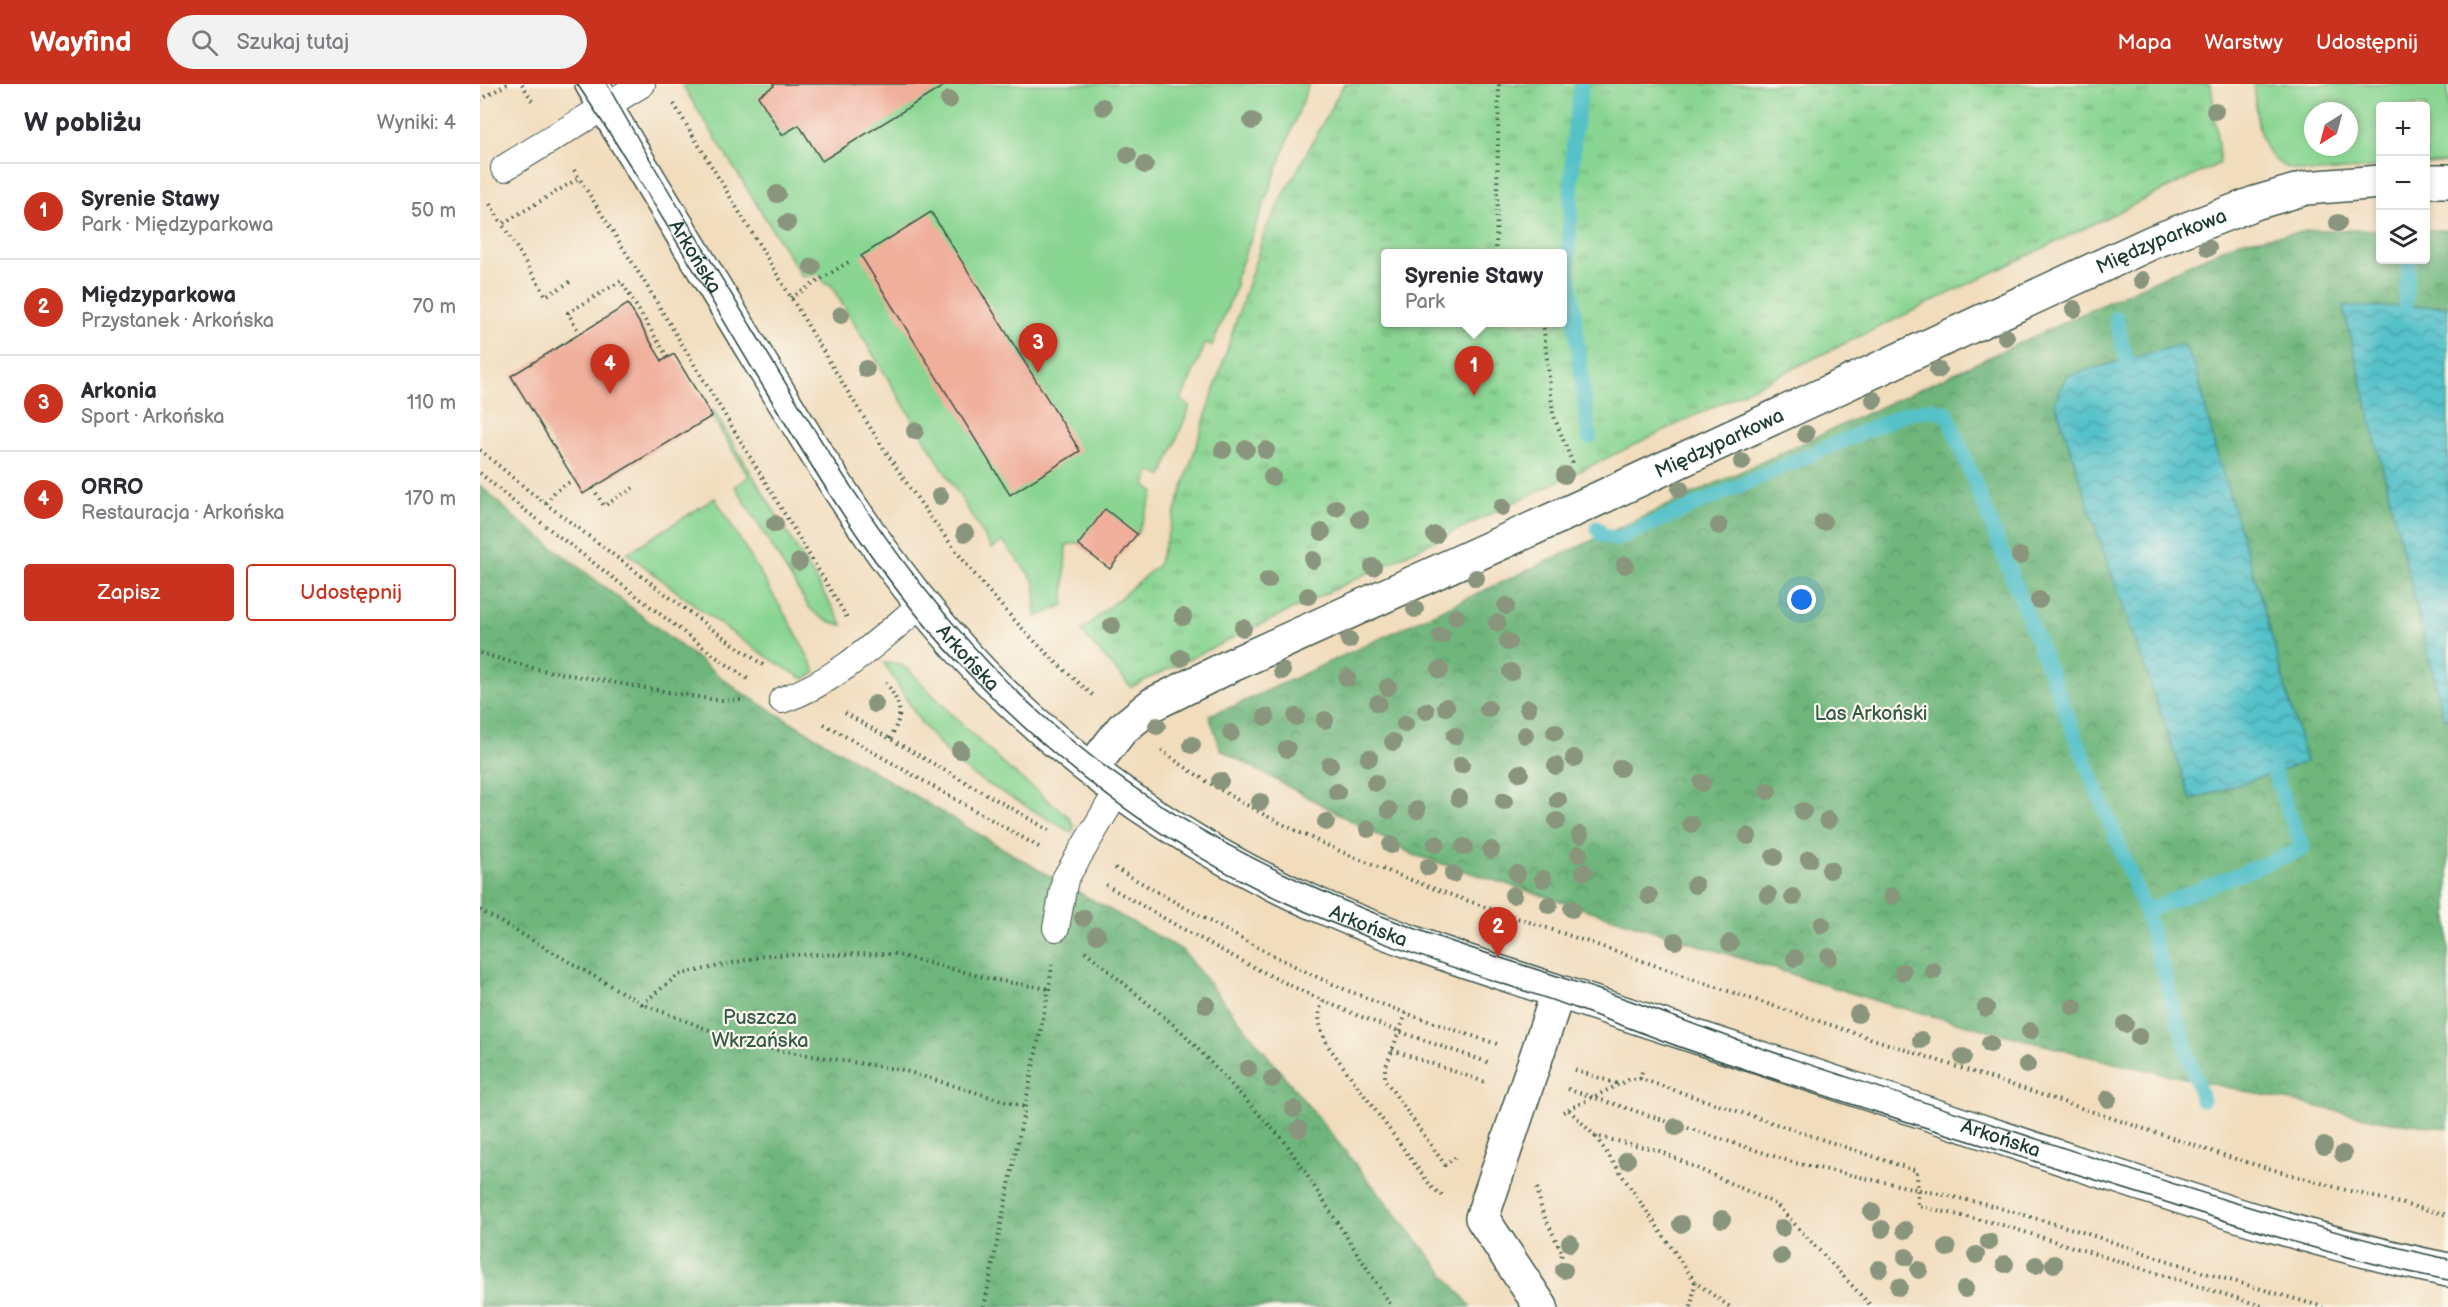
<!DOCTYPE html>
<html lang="pl">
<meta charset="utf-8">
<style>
:root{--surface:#fff;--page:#f2f2f3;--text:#2b2b33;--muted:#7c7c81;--line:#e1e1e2;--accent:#c8321e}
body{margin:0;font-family:"Balsamiq Sans",sans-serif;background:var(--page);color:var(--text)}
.controls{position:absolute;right:18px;top:18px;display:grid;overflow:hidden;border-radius:6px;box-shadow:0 3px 9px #0003}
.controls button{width:54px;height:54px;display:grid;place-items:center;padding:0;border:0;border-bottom:2px solid var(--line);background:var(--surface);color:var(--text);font:30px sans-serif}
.compass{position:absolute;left:1824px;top:18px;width:54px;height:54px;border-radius:50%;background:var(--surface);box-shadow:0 3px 9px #0003;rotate:216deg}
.you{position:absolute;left:1322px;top:516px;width:21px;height:21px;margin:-15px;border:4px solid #fff;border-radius:50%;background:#1a73e8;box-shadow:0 0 0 9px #1a73e833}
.badge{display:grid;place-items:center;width:39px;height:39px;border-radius:50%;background:var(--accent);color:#fff;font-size:20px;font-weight:700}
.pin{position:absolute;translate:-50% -50px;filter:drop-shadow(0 2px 3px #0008)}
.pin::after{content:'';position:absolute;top:32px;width:21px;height:18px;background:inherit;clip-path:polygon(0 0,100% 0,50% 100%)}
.popup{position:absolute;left:901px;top:165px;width:186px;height:78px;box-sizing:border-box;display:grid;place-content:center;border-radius:6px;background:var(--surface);filter:drop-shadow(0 2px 4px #0005);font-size:20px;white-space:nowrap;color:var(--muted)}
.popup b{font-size:22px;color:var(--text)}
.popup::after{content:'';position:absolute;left:50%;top:100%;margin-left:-12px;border:12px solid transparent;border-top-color:var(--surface)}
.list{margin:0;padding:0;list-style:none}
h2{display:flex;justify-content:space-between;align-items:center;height:78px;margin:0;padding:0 24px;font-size:26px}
h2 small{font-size:20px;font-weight:400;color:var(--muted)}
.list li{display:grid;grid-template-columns:39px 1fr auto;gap:18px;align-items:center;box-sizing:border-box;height:96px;padding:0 24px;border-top:2px solid var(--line)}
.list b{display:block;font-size:22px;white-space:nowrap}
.list p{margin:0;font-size:20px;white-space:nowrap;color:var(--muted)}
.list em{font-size:20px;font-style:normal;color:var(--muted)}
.actions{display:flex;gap:12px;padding:18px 24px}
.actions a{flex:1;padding:14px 0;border:2px solid var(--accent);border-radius:6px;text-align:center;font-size:21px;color:var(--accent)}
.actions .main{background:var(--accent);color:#fff}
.icon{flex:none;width:33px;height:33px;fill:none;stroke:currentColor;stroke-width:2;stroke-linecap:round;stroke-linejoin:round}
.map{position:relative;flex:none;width:1968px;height:1223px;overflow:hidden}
header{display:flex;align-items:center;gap:36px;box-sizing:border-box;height:84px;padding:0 30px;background:var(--accent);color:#fff}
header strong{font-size:28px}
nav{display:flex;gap:33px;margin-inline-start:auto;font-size:21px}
.search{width:420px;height:54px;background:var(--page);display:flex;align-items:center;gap:15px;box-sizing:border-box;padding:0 21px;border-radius:33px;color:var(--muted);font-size:22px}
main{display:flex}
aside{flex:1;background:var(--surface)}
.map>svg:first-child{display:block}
.grass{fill:#89d592;stroke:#548963;stroke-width:1.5;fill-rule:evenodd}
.forest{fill:url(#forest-crowns);stroke:#467a58;stroke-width:1.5;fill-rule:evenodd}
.park{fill:url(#park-tufts);stroke:#548963;stroke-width:1.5;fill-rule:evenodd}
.water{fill:url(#water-waves);stroke:#3a7f7e;stroke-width:1.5}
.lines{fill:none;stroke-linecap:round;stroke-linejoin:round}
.stream{stroke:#54c1c9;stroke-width:15}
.building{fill:#f0af9b}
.service-casing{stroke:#3e5548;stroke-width:28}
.minor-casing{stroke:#3e5548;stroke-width:36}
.tertiary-casing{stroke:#3e5548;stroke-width:36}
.path{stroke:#3e5548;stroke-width:4;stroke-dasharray:1.5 4.5;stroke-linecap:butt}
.service{stroke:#fff;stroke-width:26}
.minor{stroke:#fff;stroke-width:33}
.tertiary{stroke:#fff;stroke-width:33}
.tram{stroke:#1f3d34;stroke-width:1.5}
.tree{fill:#89957c}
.labels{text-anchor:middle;stroke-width:4.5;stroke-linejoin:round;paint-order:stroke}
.street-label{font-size:20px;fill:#1f3d34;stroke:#fbf7ec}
.park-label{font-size:20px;fill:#345b47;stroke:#fbf7ec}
</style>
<header>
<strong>Wayfind</strong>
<div class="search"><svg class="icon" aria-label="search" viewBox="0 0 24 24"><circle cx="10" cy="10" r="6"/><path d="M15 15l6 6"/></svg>Szukaj tutaj</div>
<nav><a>Mapa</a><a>Warstwy</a><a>Udostępnij</a></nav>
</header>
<main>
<aside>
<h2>W pobliżu<small>Wyniki: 4</small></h2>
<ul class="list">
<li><span class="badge">1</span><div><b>Syrenie Stawy</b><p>Park · Międzyparkowa</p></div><em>50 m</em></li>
<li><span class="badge">2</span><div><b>Międzyparkowa</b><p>Przystanek · Arkońska</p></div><em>70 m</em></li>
<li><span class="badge">3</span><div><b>Arkonia</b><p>Sport · Arkońska</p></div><em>110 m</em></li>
<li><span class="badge">4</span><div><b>ORRO</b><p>Restauracja · Arkońska</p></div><em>170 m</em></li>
</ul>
<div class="actions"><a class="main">Zapisz</a><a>Udostępnij</a></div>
</aside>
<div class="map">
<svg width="1968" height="1223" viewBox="0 0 1968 1223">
<defs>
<pattern id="forest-crowns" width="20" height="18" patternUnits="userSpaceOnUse" patternTransform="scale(1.5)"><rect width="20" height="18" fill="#6eb67c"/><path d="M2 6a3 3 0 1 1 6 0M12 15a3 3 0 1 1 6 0" fill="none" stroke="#5a9566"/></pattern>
<pattern id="park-tufts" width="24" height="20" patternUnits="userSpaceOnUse" patternTransform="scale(1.5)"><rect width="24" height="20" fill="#89d592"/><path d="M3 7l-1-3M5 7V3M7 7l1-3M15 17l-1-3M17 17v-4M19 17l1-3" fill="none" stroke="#6fae78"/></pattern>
<pattern id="water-waves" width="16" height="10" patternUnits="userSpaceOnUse" patternTransform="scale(1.5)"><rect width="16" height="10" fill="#54c1c9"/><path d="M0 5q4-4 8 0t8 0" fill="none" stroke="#459ea4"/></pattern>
</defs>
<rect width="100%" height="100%" fill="#fbf7ec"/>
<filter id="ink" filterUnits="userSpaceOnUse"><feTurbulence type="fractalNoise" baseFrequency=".0167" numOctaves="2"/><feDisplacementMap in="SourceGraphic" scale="12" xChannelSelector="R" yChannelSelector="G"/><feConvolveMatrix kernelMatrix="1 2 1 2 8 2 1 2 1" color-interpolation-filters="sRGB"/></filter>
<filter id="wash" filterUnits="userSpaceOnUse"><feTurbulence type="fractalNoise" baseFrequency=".008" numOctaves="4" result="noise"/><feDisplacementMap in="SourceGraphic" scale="24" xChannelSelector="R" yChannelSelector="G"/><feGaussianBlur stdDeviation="1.35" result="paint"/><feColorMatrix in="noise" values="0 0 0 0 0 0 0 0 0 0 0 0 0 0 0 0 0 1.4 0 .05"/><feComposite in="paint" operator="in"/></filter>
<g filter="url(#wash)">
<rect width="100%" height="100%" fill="#f1dcbc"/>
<path class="grass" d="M206,0H829L756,194V203L732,262L726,259L701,316L710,322L682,392L671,387L665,401L674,408L657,450L586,461L584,521L556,533L555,498L523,457L512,465L350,200H345L339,190L322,193L203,2Z
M1774,0H1968V78L1946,80V22H1900V83C1817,90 1777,105 1774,0ZM1833,27H1869V63H1833Z
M233,326L363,541C349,539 337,533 328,522L255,402L269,393L230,329Z
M235,414L316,549L336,589L324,595C261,560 205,513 147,469Z
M404,579H417L428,585L477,636L528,684L589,733L594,743L592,749L496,693L475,678L442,640Z"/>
<path class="forest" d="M1835,146H1900V176H1946V146H1968V222L1863,223L1964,634L1968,633V1044L1904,1037L1635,979L1406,920L934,771L741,666L729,631L754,622L1760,157ZM1703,260C1723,293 1726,332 1736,369C1766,472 1797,574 1826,677L1712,716L1622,462L1575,318L1586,292Z
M0,401L34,433L259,607L564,789L702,866L991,1223H0Z"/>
<path class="park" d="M864,0H1731L1740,79L651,603L601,547L678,481L786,144ZM906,170H1082V238H906Z"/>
<path class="water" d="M1968,222V633L1964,635L1863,223Z
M1703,260L1716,284L1736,367L1783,521L1826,678L1711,716L1622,462L1575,318L1586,292Z"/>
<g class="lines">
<path class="stream" d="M1102,0L1094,51L1088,179L1109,353
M1925,222L1929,176
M1636,234L1646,276
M1117,444L1122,451L1137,455L1427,329L1451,325L1467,329L1665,827
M1722,1016L1665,827L1823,765L1794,688"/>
</g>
<g id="blocks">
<path class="building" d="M293,0H467L342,77L319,41L302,51L278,12L294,2Z
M451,128L600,367L530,411L381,172Z
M148,220L182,277L194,270L232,332L103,410L31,292Z
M625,425L657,450L630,485L598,461Z"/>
</g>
</g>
<g filter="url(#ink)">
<use href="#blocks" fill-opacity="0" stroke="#3e5548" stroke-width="1.5"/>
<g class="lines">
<defs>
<path id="service" d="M24,84L162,0
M302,616C356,598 399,556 442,520
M576,844L585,795L638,706"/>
<g id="minor">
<path d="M1946,97H1968"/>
<path id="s1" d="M611,685L642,645L673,620L752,581L1109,419L1673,158L1775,119L1826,104L1900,98"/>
<path d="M1061,1223L1002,1134L1078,908"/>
</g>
<g id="tertiary">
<path id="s2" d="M112,0C165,90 220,179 274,268C346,387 418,506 518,605C612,696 723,771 843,823C921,857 1003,883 1083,909C1182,942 1281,975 1380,1007C1457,1033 1535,1058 1612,1084C1729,1123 1847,1161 1968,1186"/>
</g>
</defs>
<use href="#service" class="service-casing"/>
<use href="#minor" class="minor-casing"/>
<use href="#tertiary" class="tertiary-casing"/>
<path class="path" d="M42,0L54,20
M0,16L27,0
M194,20C239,95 285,170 330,245C411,381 492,510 614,612
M94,86L162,194L368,535
M10,120L22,140
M1016,170L1019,0
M90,198L66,212L22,140L99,94
M311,214L370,177
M1063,238L1073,330L1093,380
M100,250L88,229L141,197L188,274
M0,366L49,407L229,543L286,583
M0,389L33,417L236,573L271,597
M113,404L124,422L153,404
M66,419L75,407L93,396
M0,569L56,585L235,616H265
M406,598C422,624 424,627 410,655
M365,629L569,746
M344,640L559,763
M681,666C839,783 1033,827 1215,896L1752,1074L1862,1105L1968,1131
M635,784C702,822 768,860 837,893C896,920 956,940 1017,960
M626,801C689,837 752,874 818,905C880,935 945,957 1010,979
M0,826L162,920L271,962L422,986L544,1023
M605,867L702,948L806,1059L912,1223
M843,917C835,933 841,948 849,963L953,1105L965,1113
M162,920L198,891L289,871L414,870L515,896L569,905
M926,929L905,985V996L965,1081L976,1073
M912,966L1005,998
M1095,986L1138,1000
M1160,995L1163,984
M1088,1005L1315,1079L1506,1120L1593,1145L1722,1188L1843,1223
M1089,1026L1115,1052L1177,1066L1296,1120L1392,1223
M1083,1028L1148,996L1158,994L1437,1087L1438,1122L1519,1140L1785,1223
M1116,1053L1215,1198L1250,1223
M1057,1104L1062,1127L1082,1169L1081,1175
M504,1223L569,905L572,881
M1211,1223L1215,1198"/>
<use href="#service" class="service"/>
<use href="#minor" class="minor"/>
<use href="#tertiary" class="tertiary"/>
<path class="tram" d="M97,0C165,100 224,205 287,309C347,409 409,508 491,592C581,684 686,762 802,817C898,862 999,891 1098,925C1131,937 1164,950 1197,962C1325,1007 1456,1047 1586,1087C1714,1125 1836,1171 1968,1196
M127,0C173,84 224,165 274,247C360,389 437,518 562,631C674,732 810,800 950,850C1022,876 1096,896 1168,923C1286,968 1407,1006 1527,1045C1673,1094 1818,1142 1968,1175"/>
</g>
<g class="tree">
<circle cx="469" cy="16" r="9"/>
<circle cx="623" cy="23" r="9"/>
<circle cx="1735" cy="27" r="9"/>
<circle cx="772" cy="37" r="9"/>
<circle cx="648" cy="71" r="9"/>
<circle cx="665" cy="81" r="9"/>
<circle cx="297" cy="110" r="9"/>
<circle cx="307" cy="139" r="9"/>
<circle cx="1858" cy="139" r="9"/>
<circle cx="1728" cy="164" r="9"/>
<circle cx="332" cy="183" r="9"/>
<circle cx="1662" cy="196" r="9"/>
<circle cx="1594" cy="225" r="9"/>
<circle cx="361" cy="231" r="9"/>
<circle cx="1526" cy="253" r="9"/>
<circle cx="386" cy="285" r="9"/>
<circle cx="1458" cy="286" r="9"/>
<circle cx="1394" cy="316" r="9"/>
<circle cx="435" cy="347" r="9"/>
<circle cx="1326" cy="350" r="9"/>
<circle cx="766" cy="365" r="9"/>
<circle cx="743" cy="366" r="9"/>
<circle cx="786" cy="366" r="9"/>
<circle cx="1262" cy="378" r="9"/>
<circle cx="1085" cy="391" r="9"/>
<circle cx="792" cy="393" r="9"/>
<circle cx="1200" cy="405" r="9"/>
<circle cx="460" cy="412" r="9"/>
<circle cx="1022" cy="423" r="9"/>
<circle cx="856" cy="424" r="9"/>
<circle cx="880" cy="435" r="9"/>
<circle cx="1343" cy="438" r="9"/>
<circle cx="295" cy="440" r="9"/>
<circle cx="1239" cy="442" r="9"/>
<circle cx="842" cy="448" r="9"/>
<circle cx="485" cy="449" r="9"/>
<circle cx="955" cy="451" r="9"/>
<circle cx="1540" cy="472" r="9"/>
<circle cx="833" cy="476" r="9"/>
<circle cx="319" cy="478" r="9"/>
<circle cx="1145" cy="481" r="9"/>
<circle cx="893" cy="483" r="9"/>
<circle cx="996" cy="494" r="9"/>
<circle cx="788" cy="496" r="9"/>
<circle cx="828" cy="512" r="9"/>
<circle cx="1559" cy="516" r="9"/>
<circle cx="1026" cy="522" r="9"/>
<circle cx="935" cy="525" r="9"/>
<circle cx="703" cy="533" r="9"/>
<circle cx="976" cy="533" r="9"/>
<circle cx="1017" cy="539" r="9"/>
<circle cx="632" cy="542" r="9"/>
<circle cx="763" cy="544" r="9"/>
<circle cx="961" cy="552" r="9"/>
<circle cx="869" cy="556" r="9"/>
<circle cx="1028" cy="558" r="9"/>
<circle cx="701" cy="574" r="9"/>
<circle cx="960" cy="586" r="9"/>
<circle cx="802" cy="587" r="9"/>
<circle cx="1031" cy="588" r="9"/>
<circle cx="867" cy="594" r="9"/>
<circle cx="908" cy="603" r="9"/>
<circle cx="898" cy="619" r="9"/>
<circle cx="395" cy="620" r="9"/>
<circle cx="966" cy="623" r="9"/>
<circle cx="1048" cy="624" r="9"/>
<circle cx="1008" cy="625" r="9"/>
<circle cx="946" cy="627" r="9"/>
<circle cx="786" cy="633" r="9"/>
<circle cx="816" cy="633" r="9"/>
<circle cx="845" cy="636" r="9"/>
<circle cx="925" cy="640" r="9"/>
<circle cx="677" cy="642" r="9"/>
<circle cx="1075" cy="648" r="9"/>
<circle cx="751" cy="649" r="9"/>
<circle cx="1045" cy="651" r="9"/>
<circle cx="975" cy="652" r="9"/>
<circle cx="913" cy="658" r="9"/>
<circle cx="712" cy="661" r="9"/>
<circle cx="807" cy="665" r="9"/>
<circle cx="480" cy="666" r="9"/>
<circle cx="889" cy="674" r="9"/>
<circle cx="1094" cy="674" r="9"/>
<circle cx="850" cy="681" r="9"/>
<circle cx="981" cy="681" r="9"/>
<circle cx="1076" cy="682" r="9"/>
<circle cx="1140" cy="684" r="9"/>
<circle cx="1040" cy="689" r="9"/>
<circle cx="740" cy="697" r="9"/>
<circle cx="895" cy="699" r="9"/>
<circle cx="1222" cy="699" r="9"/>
<circle cx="1288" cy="707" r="9"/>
<circle cx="857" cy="708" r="9"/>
<circle cx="979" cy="714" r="9"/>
<circle cx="1078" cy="716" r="9"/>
<circle cx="1024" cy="717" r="9"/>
<circle cx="780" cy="718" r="9"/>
<circle cx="909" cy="726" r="9"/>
<circle cx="937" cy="726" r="9"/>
<circle cx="1323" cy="727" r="9"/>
<circle cx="1348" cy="736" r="9"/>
<circle cx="1077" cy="737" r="9"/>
<circle cx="846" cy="738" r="9"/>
<circle cx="1211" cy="740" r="9"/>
<circle cx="888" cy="745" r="9"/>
<circle cx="1100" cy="751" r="9"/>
<circle cx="1268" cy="752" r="9"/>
<circle cx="956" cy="760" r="9"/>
<circle cx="911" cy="761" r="9"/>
<circle cx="984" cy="763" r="9"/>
<circle cx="1011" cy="766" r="9"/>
<circle cx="1099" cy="770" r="9"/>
<circle cx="1294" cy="773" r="9"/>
<circle cx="1329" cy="775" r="9"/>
<circle cx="948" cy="783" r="9"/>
<circle cx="1350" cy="786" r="9"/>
<circle cx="1104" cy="788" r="9"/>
<circle cx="973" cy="790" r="9"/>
<circle cx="1037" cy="790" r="9"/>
<circle cx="1063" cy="795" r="9"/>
<circle cx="1215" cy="801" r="9"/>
<circle cx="1033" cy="811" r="9"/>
<circle cx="1288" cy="811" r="9"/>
<circle cx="1169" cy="812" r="9"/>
<circle cx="1412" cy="812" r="9"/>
<circle cx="1313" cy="813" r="9"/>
<circle cx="1069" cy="821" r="9"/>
<circle cx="1092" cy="825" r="9"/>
<circle cx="603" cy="834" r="9"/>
<circle cx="1342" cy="841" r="9"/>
<circle cx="617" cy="851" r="9"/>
<circle cx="1195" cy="857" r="9"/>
<circle cx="1250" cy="859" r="9"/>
<circle cx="1349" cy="873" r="9"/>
<circle cx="1315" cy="874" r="9"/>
<circle cx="1453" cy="887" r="9"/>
<circle cx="1423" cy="888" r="9"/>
<circle cx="726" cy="921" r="9"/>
<circle cx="1594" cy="923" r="9"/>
<circle cx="1506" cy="924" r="9"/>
<circle cx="1378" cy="930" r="9"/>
<circle cx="1645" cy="940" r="9"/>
<circle cx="1550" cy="947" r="9"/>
<circle cx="1659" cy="953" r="9"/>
<circle cx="1441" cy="956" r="9"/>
<circle cx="1510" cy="960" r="9"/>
<circle cx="1483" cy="973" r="9"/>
<circle cx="1547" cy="981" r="9"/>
<circle cx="768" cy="985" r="9"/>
<circle cx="792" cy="995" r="9"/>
<circle cx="1628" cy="1015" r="9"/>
<circle cx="814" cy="1025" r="9"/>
<circle cx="1196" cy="1043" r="9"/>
<circle cx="819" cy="1045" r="9"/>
<circle cx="1844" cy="1062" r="9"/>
<circle cx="1863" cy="1070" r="9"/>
<circle cx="1147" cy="1076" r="9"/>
<circle cx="1392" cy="1128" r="9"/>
<circle cx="1242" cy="1135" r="9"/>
<circle cx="1201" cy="1140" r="9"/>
<circle cx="1302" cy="1144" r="9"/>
<circle cx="1402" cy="1145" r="9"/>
<circle cx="1425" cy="1146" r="9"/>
<circle cx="1509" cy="1158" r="9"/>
<circle cx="1090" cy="1159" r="9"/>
<circle cx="1467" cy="1164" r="9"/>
<circle cx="1496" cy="1171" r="9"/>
<circle cx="1301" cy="1172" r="9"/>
<circle cx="1426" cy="1173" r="9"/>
<circle cx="1525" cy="1180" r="9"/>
<circle cx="1574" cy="1180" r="9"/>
<circle cx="1556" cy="1181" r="9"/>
<circle cx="1399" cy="1185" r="9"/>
<circle cx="1084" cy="1186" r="9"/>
<circle cx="1439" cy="1186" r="9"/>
<circle cx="1419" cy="1203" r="9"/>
<circle cx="1485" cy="1205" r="9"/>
</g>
</g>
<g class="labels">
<g class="street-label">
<text dy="7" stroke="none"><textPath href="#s1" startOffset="1200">Międzyparkowa</textPath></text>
<text dy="7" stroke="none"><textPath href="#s2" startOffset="201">Arkońska</textPath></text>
<text dy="7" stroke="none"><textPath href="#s1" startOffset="714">Międzyparkowa</textPath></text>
<text dy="7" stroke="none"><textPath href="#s2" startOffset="687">Arkońska</textPath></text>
<text dy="7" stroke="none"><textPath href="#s2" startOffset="1173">Arkońska</textPath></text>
<text dy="7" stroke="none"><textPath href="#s2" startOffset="1840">Arkońska</textPath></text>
</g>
<g class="park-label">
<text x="1391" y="636">Las Arkoński</text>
<text x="280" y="940">Puszcza<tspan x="280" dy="23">Wkrzańska</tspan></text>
</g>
</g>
</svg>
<div class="controls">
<button>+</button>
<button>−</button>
<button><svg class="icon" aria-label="layers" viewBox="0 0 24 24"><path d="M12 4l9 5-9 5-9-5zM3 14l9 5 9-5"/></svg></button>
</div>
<svg class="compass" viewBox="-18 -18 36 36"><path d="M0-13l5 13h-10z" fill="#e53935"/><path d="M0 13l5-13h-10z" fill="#7c7c81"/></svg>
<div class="you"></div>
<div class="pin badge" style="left:994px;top:312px">1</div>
<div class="popup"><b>Syrenie Stawy</b>Park</div>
<div class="pin badge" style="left:1018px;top:873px">2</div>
<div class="pin badge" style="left:558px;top:289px">3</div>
<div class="pin badge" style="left:130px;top:310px">4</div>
</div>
</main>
